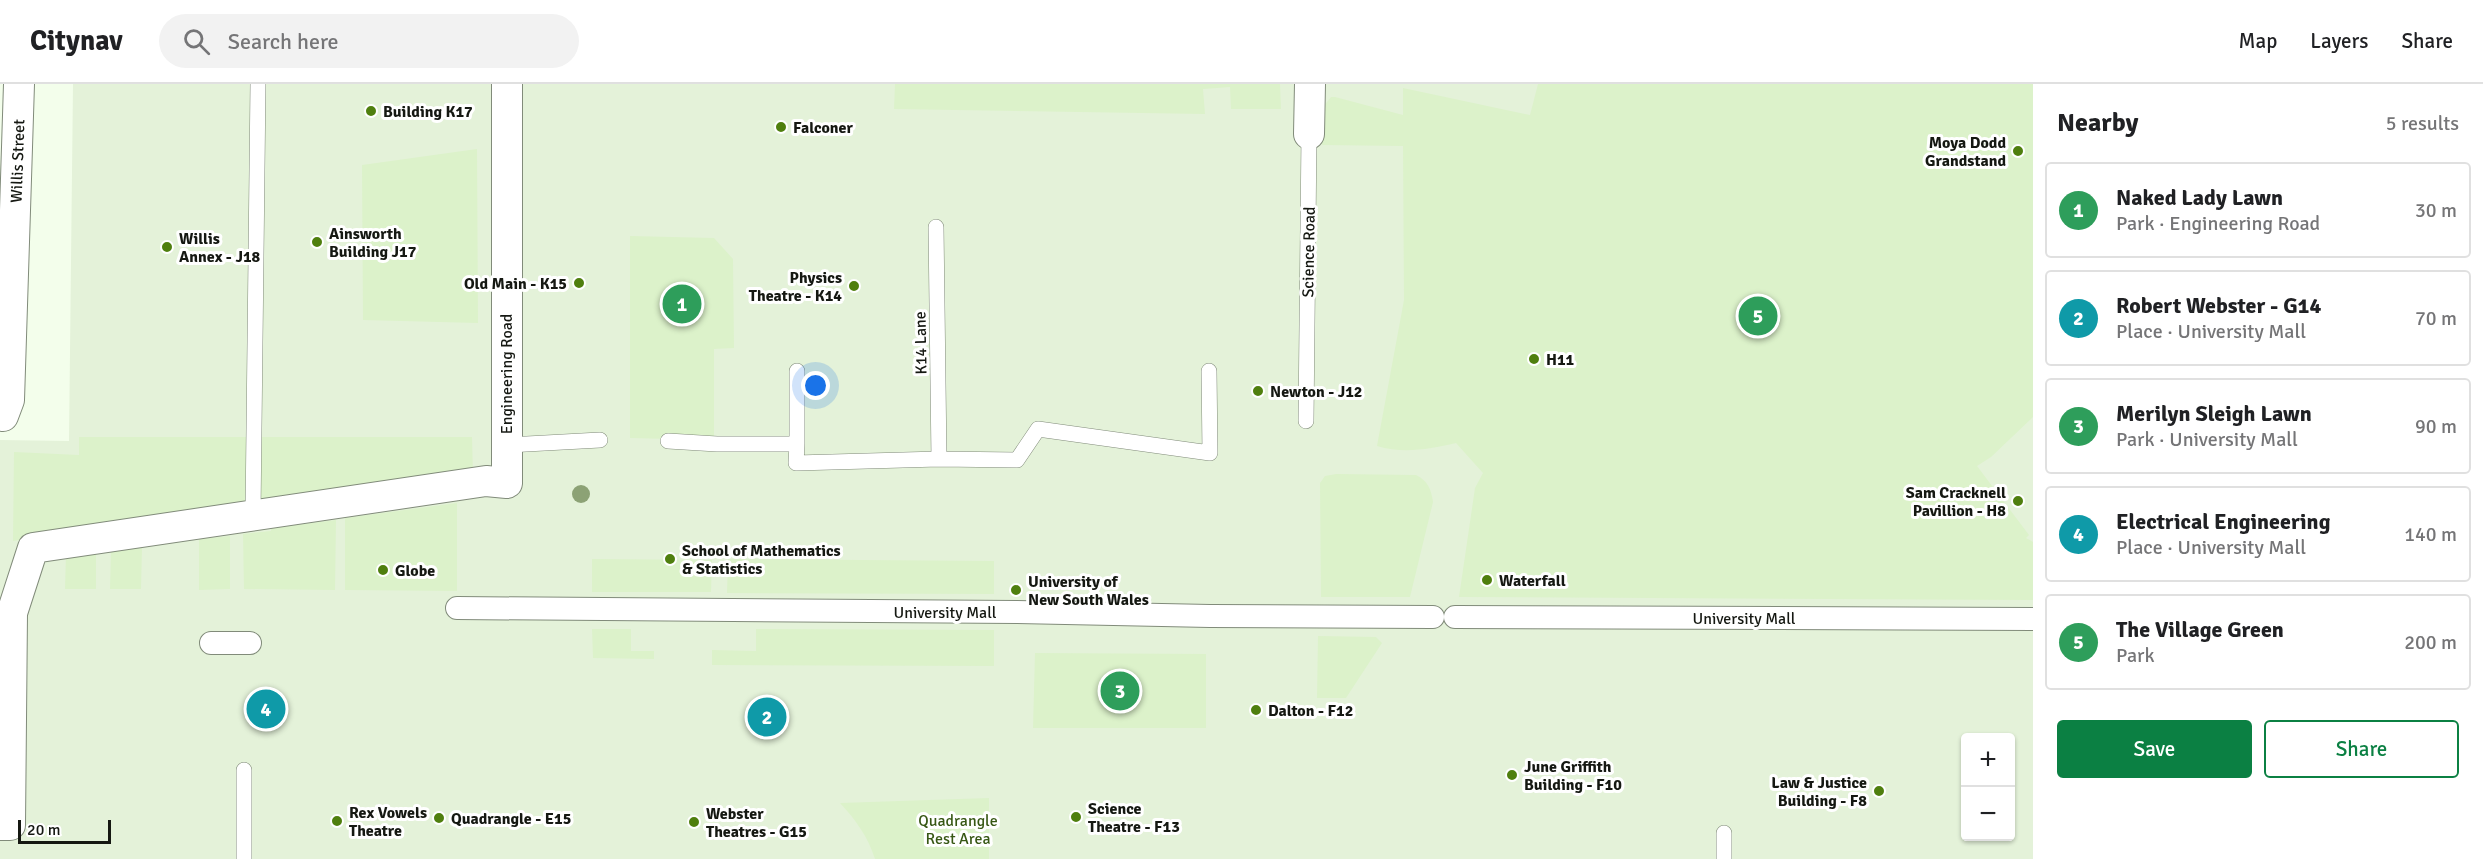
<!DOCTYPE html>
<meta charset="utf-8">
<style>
:root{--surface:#fff;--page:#f2f2f2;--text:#202124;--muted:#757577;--line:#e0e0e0;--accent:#0b8043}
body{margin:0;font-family:Signika,sans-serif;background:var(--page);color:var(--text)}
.controls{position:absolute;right:18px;bottom:18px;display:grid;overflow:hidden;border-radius:6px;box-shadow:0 2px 4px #0004}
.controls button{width:54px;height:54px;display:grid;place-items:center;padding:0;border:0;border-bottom:2px solid var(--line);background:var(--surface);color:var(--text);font:30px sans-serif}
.scale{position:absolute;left:18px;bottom:15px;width:93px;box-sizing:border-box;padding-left:6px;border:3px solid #151812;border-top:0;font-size:16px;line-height:21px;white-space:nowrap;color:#151812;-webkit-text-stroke:4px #fff;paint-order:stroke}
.you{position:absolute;left:816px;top:302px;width:21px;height:21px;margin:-15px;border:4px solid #fff;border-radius:50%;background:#1a73e8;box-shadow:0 0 0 9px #1a73e833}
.badge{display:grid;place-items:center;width:39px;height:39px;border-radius:50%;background:var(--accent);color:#fff;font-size:20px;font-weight:700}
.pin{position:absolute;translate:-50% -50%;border:3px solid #fff;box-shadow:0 2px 6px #0006}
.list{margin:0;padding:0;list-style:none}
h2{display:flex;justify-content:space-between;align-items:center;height:78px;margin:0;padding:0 24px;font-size:26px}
h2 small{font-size:20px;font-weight:400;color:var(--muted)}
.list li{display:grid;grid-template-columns:39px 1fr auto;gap:18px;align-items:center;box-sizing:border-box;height:96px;margin:0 12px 12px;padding:0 12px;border:2px solid var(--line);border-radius:6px}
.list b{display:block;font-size:22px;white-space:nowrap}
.list p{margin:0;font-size:20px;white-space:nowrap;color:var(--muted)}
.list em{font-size:20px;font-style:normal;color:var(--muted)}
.actions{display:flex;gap:12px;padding:18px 24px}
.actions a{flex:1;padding:14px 0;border:2px solid var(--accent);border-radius:6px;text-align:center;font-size:21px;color:var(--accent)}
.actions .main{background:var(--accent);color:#fff}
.icon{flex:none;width:33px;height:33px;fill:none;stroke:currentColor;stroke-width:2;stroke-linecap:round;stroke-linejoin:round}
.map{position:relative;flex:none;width:2033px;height:775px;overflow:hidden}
header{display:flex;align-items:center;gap:36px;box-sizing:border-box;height:84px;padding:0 30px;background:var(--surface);border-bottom:2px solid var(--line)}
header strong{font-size:28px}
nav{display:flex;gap:33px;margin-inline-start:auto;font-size:21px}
.search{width:420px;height:54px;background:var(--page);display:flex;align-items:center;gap:15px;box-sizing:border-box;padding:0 21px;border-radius:33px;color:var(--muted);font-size:22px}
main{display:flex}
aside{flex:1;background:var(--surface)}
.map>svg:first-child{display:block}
.built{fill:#e4f2d9;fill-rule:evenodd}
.green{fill:#dcf2ca}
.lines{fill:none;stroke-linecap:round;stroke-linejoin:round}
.service-casing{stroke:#818b7a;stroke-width:16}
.pedestrian-casing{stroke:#818b7a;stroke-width:24}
.minor-casing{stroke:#818b7a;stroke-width:32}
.service{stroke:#fff;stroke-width:15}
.pedestrian{stroke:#fff;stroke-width:22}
.minor{stroke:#fff;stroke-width:30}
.tree{fill:#8ca275}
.poi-dot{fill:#4f7f0e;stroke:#fff;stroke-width:2}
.labels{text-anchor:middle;stroke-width:6;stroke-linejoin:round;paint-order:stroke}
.poi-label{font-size:16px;font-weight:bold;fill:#151812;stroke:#fff;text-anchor:start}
.street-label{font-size:16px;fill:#151812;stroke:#fff}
.park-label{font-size:16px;fill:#375714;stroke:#fff}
</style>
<header>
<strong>Citynav</strong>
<div class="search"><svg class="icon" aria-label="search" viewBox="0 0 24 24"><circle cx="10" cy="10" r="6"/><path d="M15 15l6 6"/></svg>Search here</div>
<nav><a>Map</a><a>Layers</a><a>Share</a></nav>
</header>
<main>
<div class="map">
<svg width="2033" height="775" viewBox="0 0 2033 775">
<rect width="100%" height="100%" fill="#f3feeb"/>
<path class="built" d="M73,0H2033V775H0V356L69,357ZM1966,654H2010V752H1966Z"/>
<path class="green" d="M895,0H1280L1281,25H1231L1230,3L1203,5L1205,30L894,25Z
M1538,0H2033V333L1991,373L1977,382L2029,451L2026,454L2033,458V516L1459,513L1475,404L1483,389L1456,359C1429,365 1404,370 1377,362L1404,216L1403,62L1322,61V24L1331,13H1335L1403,31V4L1530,31Z
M477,65L478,239L363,236L362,81Z
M630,152L714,154L733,175L734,264L714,265V356L630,354Z
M79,353H472L473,390L13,457L14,368L79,371Z
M1336,390L1416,391C1428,397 1431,405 1433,418L1410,513H1321L1320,399L1325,392Z
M457,419V507L345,506V434Z
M336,436L335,506L244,505L243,450L271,447V444Z
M230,452V505L199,506V455Z
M142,463L141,505H110L111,466Z
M96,467V505H65L66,470Z
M592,475L712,476L711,508H592Z
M728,475L994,477V510L727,509Z
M592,545H631V567H654V575L593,574Z
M756,545L994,546V582L712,581V566L756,567Z
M1318,552L1376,553L1382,559L1346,614H1317Z
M1035,569L1206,570V644H1033Z
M989,714V775H875C868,753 856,736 840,719Z"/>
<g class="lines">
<defs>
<path id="service" d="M936,143L939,375
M1306,337L1309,50
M668,357L717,360H797L796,379L939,375L1017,376L1038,345L1210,369L1209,287
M797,360V287
M507,361L600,356
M253,431L258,0
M244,686V775
M1724,775V749"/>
<path id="pedestrian" d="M457,524L1017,528L1210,532L1433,533
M1455,533L2033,535
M211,559H250"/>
<path id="minor" d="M1309,50L1310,0
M3,332L9,316L19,0
M0,741H10L12,529L33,464L486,397L507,399V0"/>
</defs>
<use href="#service" class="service-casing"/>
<use href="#pedestrian" class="pedestrian-casing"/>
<use href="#minor" class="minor-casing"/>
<use href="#service" class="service"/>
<use href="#pedestrian" class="pedestrian"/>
<use href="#minor" class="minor"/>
</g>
<circle class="tree" cx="581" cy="410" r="9"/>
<g class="poi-dot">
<circle cx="371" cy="27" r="6"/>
<circle cx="781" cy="43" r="6"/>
<circle cx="2018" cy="67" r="6"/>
<circle cx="317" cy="158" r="6"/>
<circle cx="167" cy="163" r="6"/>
<circle cx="579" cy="199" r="6"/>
<circle cx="854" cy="202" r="6"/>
<circle cx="1534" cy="275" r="6"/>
<circle cx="1258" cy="307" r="6"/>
<circle cx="2018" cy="417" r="6"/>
<circle cx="670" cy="475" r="6"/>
<circle cx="383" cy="486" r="6"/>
<circle cx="1487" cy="496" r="6"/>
<circle cx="1016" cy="506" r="6"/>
<circle cx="1256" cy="626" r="6"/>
<circle cx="1512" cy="691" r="6"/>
<circle cx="1879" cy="707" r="6"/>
<circle cx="1076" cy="733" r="6"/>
<circle cx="439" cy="734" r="6"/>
<circle cx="337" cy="737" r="6"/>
<circle cx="694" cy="738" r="6"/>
</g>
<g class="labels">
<g class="poi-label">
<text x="383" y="33">Building K17</text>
<text x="793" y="49">Falconer</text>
<text x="2006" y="64" text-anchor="end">Moya Dodd<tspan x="2006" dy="18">Grandstand</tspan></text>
<text x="329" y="155">Ainsworth<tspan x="329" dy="18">Building J17</tspan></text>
<text x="179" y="160">Willis<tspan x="179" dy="18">Annex - J18</tspan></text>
<text x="842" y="199" text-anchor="end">Physics<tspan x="842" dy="18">Theatre - K14</tspan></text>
<text x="567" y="205" text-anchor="end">Old Main - K15</text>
<text x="1546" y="281">H11</text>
<text x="1270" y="313">Newton - J12</text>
<text x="2006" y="414" text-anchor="end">Sam Cracknell<tspan x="2006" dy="18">Pavillion - H8</tspan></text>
<text x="682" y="472">School of Mathematics<tspan x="682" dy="18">&amp; Statistics</tspan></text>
<text x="395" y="492">Globe</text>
<text x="1499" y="502">Waterfall</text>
<text x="1028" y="503">University of<tspan x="1028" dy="18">New South Wales</tspan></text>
<text x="1268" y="632">Dalton - F12</text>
<text x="1524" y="688">June Griffith<tspan x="1524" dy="18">Building - F10</tspan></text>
<text x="1867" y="704" text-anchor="end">Law &amp; Justice<tspan x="1867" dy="18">Building - F8</tspan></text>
<text x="1088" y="730">Science<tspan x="1088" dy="18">Theatre - F13</tspan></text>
<text x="349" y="734">Rex Vowels<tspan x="349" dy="18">Theatre</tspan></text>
<text x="706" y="735">Webster<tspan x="706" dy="18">Theatres - G15</tspan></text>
<text x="451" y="740">Quadrangle - E15</text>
</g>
<g class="street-label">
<text transform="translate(17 77) rotate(-88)" y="6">Willis Street</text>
<text transform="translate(1308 168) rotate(-89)" y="6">Science Road</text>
<text transform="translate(920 259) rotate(-91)" y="6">K14 Lane</text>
<text transform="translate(506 290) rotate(-90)" y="6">Engineering Road</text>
<text x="945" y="534">University Mall</text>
<text x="1744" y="540">University Mall</text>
</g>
<g class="park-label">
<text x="958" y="742">Quadrangle<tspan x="958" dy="18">Rest Area</tspan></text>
</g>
</g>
</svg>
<div class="controls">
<button>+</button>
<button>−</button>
</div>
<div class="scale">20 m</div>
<div class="you"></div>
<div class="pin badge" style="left:682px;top:220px;background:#2e9e5b">1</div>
<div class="pin badge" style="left:767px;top:633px;background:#0f9aa8">2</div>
<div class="pin badge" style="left:1120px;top:607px;background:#2e9e5b">3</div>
<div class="pin badge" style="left:266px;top:625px;background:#0f9aa8">4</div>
<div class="pin badge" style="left:1758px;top:232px;background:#2e9e5b">5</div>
</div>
<aside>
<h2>Nearby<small>5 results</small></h2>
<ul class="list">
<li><span class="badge" style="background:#2e9e5b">1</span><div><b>Naked Lady Lawn</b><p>Park · Engineering Road</p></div><em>30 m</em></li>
<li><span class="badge" style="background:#0f9aa8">2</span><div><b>Robert Webster - G14</b><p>Place · University Mall</p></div><em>70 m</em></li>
<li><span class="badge" style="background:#2e9e5b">3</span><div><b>Merilyn Sleigh Lawn</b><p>Park · University Mall</p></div><em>90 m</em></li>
<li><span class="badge" style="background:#0f9aa8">4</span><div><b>Electrical Engineering</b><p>Place · University Mall</p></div><em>140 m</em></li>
<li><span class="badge" style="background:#2e9e5b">5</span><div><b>The Village Green</b><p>Park</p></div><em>200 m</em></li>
</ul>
<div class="actions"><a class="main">Save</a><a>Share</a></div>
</aside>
</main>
